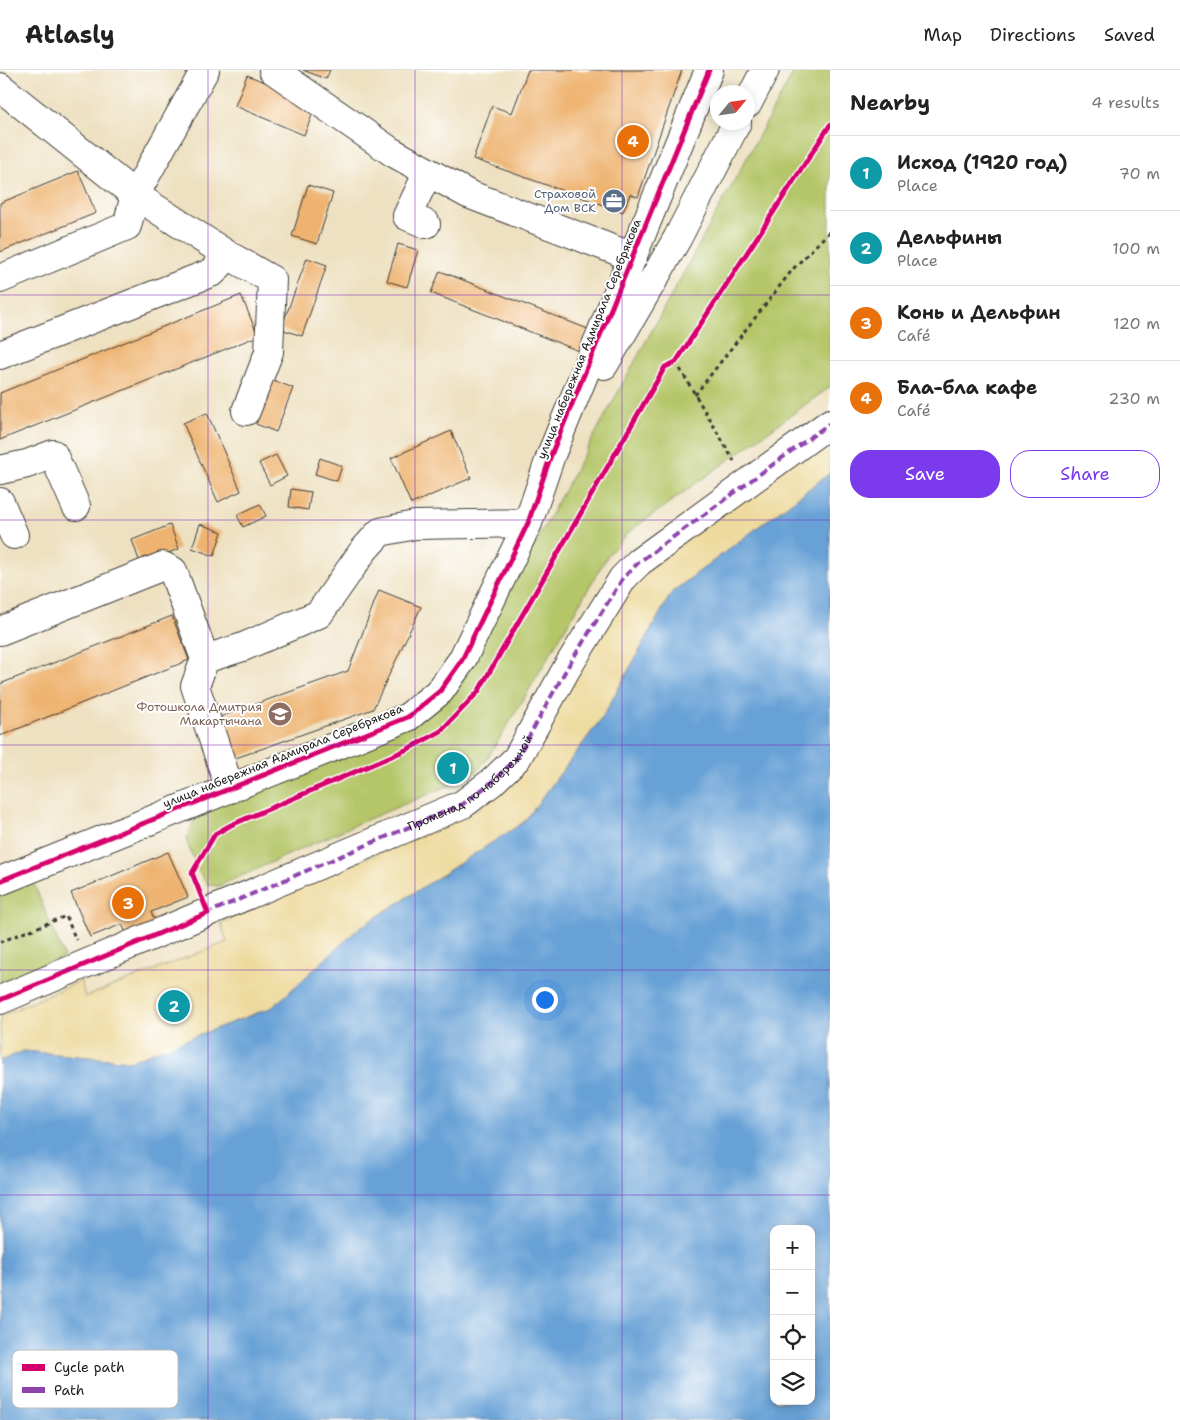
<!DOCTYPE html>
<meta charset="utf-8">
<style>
:root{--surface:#fff;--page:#f2f2f2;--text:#222;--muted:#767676;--line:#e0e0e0;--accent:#7c3aed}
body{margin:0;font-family:"Shantell Sans",sans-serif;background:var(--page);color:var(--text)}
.controls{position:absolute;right:15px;bottom:15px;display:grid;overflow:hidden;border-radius:10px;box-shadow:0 2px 12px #0003}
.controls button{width:45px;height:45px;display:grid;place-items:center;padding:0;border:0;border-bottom:1px solid var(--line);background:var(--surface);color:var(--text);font:25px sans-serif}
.compass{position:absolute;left:710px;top:15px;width:45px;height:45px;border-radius:50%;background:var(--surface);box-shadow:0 2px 12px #0003;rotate:61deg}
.you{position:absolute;left:544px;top:929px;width:18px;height:18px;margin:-12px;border:4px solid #fff;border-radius:50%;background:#1a73e8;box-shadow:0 0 0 8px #1a73e833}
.badge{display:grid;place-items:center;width:32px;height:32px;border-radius:50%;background:var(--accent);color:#fff;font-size:16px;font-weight:700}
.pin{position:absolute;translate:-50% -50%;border:2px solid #fff;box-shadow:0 1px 5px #0006}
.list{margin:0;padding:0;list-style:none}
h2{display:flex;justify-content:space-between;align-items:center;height:65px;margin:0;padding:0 20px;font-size:21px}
h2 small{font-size:16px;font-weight:400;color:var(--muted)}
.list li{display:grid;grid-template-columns:32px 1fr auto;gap:15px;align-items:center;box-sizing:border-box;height:75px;padding:0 20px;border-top:1px solid var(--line)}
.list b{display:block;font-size:19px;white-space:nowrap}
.list p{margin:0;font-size:16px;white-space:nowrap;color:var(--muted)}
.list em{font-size:16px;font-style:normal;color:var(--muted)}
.actions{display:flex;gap:10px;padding:15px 20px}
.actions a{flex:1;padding:11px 0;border:1px solid var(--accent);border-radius:20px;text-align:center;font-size:18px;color:var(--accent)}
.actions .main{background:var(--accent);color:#fff}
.icon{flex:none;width:28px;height:28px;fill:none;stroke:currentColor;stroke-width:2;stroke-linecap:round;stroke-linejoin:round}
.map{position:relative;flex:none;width:830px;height:1350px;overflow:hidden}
header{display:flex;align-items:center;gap:30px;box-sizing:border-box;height:70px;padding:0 25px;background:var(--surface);border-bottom:1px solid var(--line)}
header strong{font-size:24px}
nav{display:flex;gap:28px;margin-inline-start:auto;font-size:18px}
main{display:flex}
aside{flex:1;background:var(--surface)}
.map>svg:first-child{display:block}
.green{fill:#b5c669;stroke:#687142}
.sand{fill:#eeda9e;stroke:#857b5d}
.water{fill:#67a1d6;stroke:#425e79;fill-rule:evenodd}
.building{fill:#eeb370}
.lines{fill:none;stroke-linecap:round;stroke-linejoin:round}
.minor-casing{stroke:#3c3a35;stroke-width:30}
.path{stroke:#3c3a35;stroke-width:3;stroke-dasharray:4 4;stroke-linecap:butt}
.minor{stroke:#fff;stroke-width:28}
.quiet{stroke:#8e44ad;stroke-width:4;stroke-dasharray:8 4;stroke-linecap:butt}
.cycleway-casing{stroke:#fff;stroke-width:8}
.cycleway{stroke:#d6006c;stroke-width:5}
.grid{fill:none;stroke:#7b2cbf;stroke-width:1;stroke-opacity:0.55}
.labels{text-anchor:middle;stroke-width:4;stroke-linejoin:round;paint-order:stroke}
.service-label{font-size:12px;fill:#4e5e75;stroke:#fff;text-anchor:end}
.street-label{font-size:12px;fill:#1c1c1c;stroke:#fff}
.education-label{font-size:12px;fill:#785e54;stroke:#fff;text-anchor:end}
.key{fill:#fff;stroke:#bbb;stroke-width:1}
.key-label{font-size:14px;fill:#1c1c1c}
</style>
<header>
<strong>Atlasly</strong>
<nav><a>Map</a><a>Directions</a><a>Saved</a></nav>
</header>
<main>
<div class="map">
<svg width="830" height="1350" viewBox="0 0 830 1350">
<rect width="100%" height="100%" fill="#fff"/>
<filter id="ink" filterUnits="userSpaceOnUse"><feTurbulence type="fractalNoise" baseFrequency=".02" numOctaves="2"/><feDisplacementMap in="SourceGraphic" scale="10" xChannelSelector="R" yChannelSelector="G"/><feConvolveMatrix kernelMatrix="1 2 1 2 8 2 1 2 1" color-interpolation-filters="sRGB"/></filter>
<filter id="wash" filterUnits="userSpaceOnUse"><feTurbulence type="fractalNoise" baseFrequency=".0096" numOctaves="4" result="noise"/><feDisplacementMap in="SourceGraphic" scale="20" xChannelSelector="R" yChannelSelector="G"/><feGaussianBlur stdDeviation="1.12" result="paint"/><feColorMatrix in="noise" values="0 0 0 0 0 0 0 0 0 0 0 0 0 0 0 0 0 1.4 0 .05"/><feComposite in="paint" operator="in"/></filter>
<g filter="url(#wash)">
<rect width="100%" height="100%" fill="#eee1c1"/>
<path class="green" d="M795,0H830V317L630,461L608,485L516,642L485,692L472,706L359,753L219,816L208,815L199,802L186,770L196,746L456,617Z
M32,809L64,887L0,913V822Z"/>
<path class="sand" d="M830,357V403L672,522L602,648L524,752L358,859L273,937L130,991L24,981L0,991V946L81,911L85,927L227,872L221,853L481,737L642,493Z"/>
<path class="water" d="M830,403V1350H0V991L24,981L130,991L273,937L358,859L524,752L602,648L672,522ZM774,1159H811V1331H774Z"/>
<g id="blocks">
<path class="building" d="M303,0H330L326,9Z
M528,0H682L638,127L630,124L623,142L473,89L492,36L512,43Z
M247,5L317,33L304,65L235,36Z
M78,101L96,143L0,182V133Z
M308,115L333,123L317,174L292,166Z
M398,174L418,180L407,217L387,211Z
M307,188L327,195L302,266L281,259Z
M440,201L588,259L579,281L431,223Z
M241,225L258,266L0,370V323Z
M273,310L293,318L276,362L256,354Z
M207,343L241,421L218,432L183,353Z
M451,361L471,408L411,434L391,388Z
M276,385L287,406L270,415L259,393Z
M320,388L342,396L337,411L315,404Z
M291,419L311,422L308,440L289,437Z
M260,434L266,446L243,457L237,445Z
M200,454L222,462L214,486L192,478Z
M170,455L179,479L140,493L132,470Z
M379,520L421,537L373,639L233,689L217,648L348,601Z
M172,546L189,590L0,666V614Z
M168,782L188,827L151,842L156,854L128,867L122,854L90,867L71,823Z"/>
</g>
</g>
<g filter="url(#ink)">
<use href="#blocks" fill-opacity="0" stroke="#3c3a35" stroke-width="1"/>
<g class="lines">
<defs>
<path id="minor" d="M273,0L392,82L468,124L633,187
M0,17L135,125L228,185L272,210L269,282L246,341
M748,33L765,0
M426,154L407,146L428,102
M0,209L127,156L135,125L205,0
M0,285L213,202L228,185
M604,295L677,169L737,52
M0,400L27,394L53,384L76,436
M0,432L14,465
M0,561L163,496L173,501L205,589L195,616L230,719
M205,589L243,577L319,544L363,481L380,462L415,455L528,453
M0,811L408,647L440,621L462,590L528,453L551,385L709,0
M0,930L463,734L492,712L517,688L567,598L623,508L639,492L830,353"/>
</defs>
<use href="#minor" class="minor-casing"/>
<path class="path" d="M676,292L734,391
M695,325L793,199L830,161
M424,670L441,661L478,622L665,297L676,292L830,55
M198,819L192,803L215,764L231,755L419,673
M0,872L66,846L76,870"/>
<use href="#minor" class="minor"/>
<path class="quiet" id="s1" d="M205,844L463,734L492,712L517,688L567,598L623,508L639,492L830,353"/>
<defs>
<path id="cycleway" d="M0,811L408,647L440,621L462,590L528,453L551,385L709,0
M0,930L208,843L192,803L215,764L231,755L408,679L441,661L478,622L665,297L676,292L830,55"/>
</defs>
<use href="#cycleway" class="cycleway-casing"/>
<use href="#cycleway" class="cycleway"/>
</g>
</g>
<path class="grid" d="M208,0V1350M415,0V1350M622,0V1350M0,225H830M0,450H830M0,675H830M0,900H830M0,1125H830"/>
<defs>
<symbol id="office-disc" viewBox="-11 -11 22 22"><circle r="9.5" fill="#5c6f8a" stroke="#fff"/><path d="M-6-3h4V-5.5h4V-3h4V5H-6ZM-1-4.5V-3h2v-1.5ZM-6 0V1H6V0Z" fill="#fff"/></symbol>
<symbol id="school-disc" viewBox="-11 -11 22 22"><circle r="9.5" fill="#8d6e63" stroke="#fff"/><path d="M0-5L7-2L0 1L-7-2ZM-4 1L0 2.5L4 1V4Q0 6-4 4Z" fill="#fff"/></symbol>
</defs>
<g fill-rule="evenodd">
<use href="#office-disc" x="600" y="117" width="28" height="28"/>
<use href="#school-disc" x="266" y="630" width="28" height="28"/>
</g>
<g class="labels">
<g class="service-label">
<text x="596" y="128">Страховой<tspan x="596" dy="14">Дом ВСК</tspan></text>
</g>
<g class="street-label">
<text transform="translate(589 269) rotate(-68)" y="4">улица набережная Адмирала Серебрякова</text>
<text transform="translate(283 686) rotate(-22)" y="4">улица набережная Адмирала Серебрякова</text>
<text dy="4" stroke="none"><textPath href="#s1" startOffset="299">Променад по набережной</textPath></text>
</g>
<g class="education-label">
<text x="262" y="641">Фотошкола Дмитрия<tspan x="262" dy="14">Макартычана</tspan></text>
</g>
</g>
<rect x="12" y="1280" width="166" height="58" rx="8" class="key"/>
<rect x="22" y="1294" width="23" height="7" fill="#d6006c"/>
<rect x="22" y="1317" width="23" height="6" fill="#8e44ad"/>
<g class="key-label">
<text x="54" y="1302">Cycle path</text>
<text x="54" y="1325">Path</text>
</g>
</svg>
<div class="controls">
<button>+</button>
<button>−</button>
<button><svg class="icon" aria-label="locate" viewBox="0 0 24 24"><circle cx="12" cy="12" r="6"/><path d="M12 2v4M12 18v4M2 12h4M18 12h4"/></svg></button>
<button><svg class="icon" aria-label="layers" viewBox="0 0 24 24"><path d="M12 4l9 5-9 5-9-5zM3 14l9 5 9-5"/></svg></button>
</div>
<svg class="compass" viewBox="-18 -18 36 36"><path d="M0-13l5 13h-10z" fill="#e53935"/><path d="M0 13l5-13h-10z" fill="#767676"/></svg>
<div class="you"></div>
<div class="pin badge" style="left:453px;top:698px;background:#0f9aa8">1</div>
<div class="pin badge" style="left:174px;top:936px;background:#0f9aa8">2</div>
<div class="pin badge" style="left:128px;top:833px;background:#e8710a">3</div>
<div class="pin badge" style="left:633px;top:71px;background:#e8710a">4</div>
</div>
<aside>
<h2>Nearby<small>4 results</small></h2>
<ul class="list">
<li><span class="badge" style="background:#0f9aa8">1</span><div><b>Исход (1920 год)</b><p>Place</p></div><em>70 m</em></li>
<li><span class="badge" style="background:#0f9aa8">2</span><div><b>Дельфины</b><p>Place</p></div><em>100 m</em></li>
<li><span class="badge" style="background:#e8710a">3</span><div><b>Конь и Дельфин</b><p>Café</p></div><em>120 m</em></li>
<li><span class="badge" style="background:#e8710a">4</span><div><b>Бла-бла кафе</b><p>Café</p></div><em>230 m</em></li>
</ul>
<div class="actions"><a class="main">Save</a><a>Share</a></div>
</aside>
</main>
